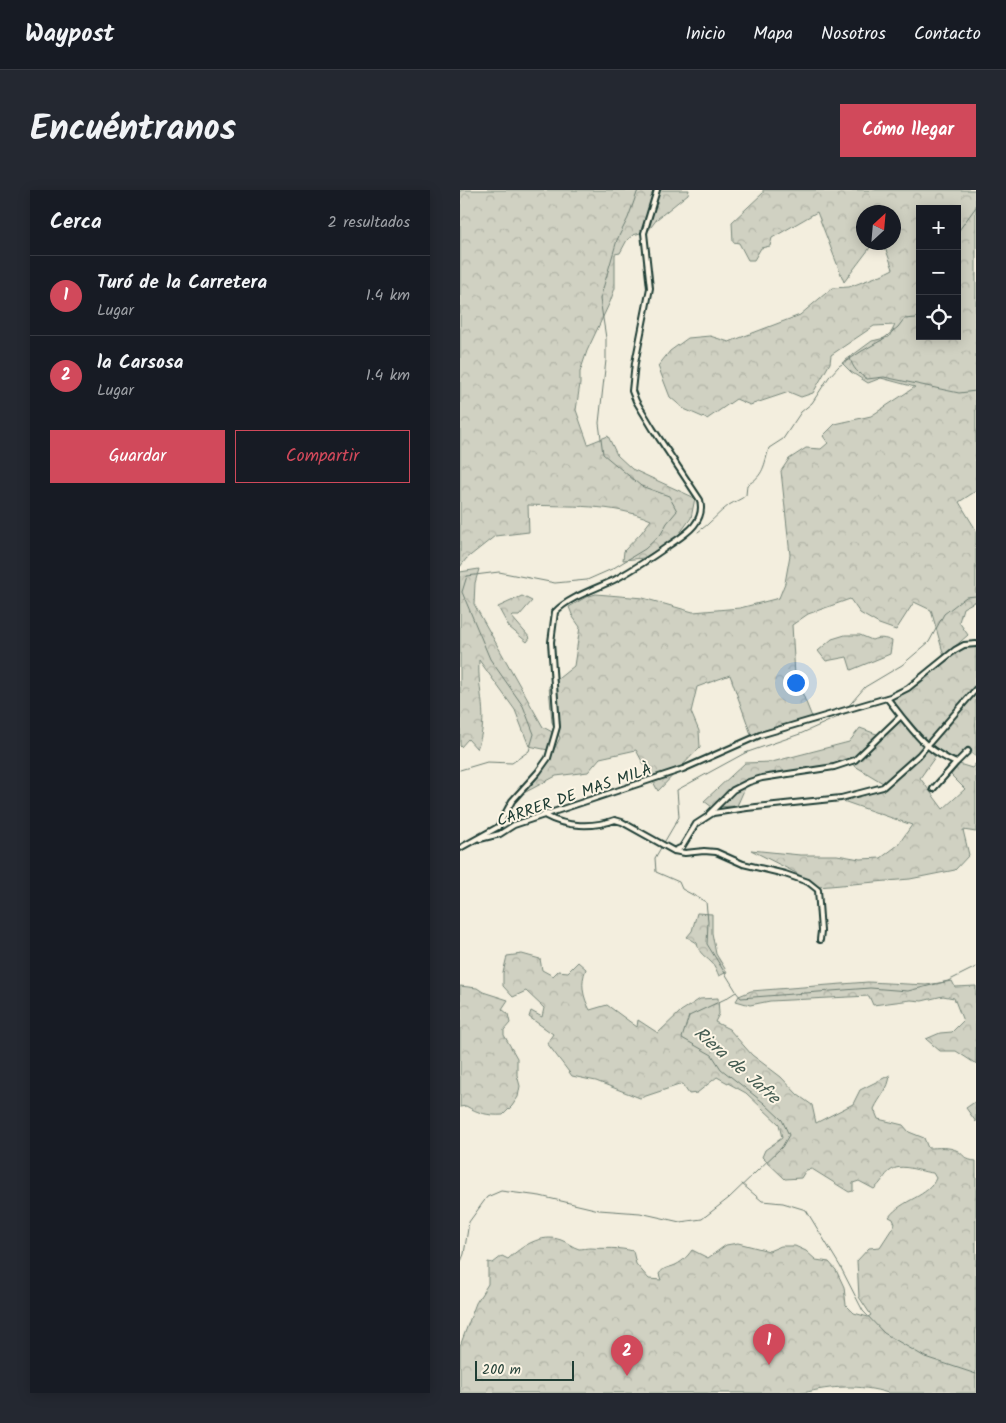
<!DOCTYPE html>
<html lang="es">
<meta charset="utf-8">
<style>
:root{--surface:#171b24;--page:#242831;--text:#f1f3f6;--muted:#9ea1a6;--line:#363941;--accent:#d1495b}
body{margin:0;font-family:Kalam,sans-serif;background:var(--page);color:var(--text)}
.controls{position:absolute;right:15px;top:15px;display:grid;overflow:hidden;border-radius:0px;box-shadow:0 2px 12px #0003}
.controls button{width:45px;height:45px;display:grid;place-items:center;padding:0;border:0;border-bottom:1px solid var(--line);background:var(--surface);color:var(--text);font:25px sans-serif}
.compass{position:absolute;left:396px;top:15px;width:45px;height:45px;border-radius:50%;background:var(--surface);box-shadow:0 2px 12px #0003;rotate:26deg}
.scale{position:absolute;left:15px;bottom:12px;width:99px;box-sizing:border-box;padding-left:5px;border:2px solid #1f3d34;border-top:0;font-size:14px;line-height:18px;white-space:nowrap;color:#1f3d34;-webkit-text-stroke:4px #fcf5e5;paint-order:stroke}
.you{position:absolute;left:335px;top:492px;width:18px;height:18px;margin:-12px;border:4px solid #fff;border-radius:50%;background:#1a73e8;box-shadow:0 0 0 8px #1a73e833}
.badge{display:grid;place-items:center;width:32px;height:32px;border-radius:50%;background:var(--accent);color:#fff;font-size:16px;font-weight:700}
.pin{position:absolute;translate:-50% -41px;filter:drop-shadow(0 1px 2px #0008)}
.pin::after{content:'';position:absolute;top:26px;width:18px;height:15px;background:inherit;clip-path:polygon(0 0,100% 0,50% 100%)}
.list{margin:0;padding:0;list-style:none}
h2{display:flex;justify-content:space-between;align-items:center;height:65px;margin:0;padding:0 20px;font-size:21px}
h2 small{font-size:16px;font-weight:400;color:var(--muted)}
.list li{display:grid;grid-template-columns:32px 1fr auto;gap:15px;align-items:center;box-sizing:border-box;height:80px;padding:0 20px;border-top:1px solid var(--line)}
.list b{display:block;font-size:19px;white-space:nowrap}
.list p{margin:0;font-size:16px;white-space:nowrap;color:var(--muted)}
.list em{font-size:16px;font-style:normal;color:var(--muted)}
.actions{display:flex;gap:10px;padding:15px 20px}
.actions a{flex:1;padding:11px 0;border:1px solid var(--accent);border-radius:0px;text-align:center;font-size:18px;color:var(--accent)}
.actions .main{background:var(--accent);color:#fff}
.icon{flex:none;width:28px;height:28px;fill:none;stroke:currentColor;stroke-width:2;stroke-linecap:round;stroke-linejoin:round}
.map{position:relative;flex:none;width:516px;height:1203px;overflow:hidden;border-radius:0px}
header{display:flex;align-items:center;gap:30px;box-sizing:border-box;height:70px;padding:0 25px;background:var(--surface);border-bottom:1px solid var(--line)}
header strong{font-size:24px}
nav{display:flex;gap:28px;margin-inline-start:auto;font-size:18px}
.intro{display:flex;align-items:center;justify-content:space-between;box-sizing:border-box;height:120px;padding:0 30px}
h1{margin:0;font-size:35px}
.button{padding:12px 22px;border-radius:0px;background:var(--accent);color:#fff;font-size:18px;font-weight:700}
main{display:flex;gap:30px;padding:0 30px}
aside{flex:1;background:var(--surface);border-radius:0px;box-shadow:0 2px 12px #0003}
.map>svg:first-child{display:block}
.forest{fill:url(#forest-crowns);stroke:#78877b;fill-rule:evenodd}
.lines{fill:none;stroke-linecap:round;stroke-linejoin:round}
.stream{stroke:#6c7d72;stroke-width:1}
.minor-casing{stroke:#1f3d34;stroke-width:8}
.minor{stroke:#fcf5e5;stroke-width:4}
.labels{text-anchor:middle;stroke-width:4;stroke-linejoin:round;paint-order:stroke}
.street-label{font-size:16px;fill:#1f3d34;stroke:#fcf5e5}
.water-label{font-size:18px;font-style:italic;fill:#465d53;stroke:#fcf5e5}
</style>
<header>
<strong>Waypost</strong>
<nav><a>Inicio</a><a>Mapa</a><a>Nosotros</a><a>Contacto</a></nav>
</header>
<div class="intro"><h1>Encuéntranos</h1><a class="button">Cómo llegar</a></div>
<main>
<aside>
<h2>Cerca<small>2 resultados</small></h2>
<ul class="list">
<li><span class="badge">1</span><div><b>Turó de la Carretera</b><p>Lugar</p></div><em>1.4 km</em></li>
<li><span class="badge">2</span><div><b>la Carsosa</b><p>Lugar</p></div><em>1.4 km</em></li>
</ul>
<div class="actions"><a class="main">Guardar</a><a>Compartir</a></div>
</aside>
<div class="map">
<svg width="516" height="1203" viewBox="0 0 516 1203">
<defs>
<pattern id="forest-crowns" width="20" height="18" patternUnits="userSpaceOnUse" patternTransform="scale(1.25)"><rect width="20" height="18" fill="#d0d1c2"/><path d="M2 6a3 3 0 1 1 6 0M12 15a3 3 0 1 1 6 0" fill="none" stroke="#b2b4a7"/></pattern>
</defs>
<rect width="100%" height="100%" fill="#f3eede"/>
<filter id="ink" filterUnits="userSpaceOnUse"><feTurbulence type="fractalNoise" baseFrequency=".02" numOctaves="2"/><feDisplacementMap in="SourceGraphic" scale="10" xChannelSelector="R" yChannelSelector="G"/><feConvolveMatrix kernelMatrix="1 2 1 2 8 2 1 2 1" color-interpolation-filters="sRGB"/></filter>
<g filter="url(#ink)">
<path class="forest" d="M0,0H229L228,4L197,29L188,41L173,45L167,50L160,63L155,64V98L150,112L127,161L120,182V194L116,220L128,254L148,246L157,265L172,279L235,308L231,328L217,347L184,368L163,370L164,361L181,343L191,330C153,313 108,317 68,315L69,342L35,346L6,369L0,377Z
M303,0H516V301L499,312L516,340V411L503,418L499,432L508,445L484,466L471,420L454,412L436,440L419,434L400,423L390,409L348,424L332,435L335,485L352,527L292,547L270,485L237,497L231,522L239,541L240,557L198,601L176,560L140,568L128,582L96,586L62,604L82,582L100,548L92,532L89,496L114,476L120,437L113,427L109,417L126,407L136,404L183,408L233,422L280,418L319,408L325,393L330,365L321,281L329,269L346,258L361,259L368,253L363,246L375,234L411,226L455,197L421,188L408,193L391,182L382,173L412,151L429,147L435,135L414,136L371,165L370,173L353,203L341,207L329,202L290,215L276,209L247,229L224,219L210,207L198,176L210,161L228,148L250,146L269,152L340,125L372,98L389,97L421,85L433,79L426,60L412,55L384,92L357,22L312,48L310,56L301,58L294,70H288L279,53L273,52L272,32L303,3ZM460,19H497V146H460ZM403,22H433V52H403Z
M19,379L15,393L14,414L83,537L94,543L88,560L69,556L55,520L19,470C17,503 30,526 17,559L8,549L1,557L0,556V382Z
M62,406L72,411L59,426H51L70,448L67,452L49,437L38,417Z
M385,445H400L412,450C419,447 425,448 432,451L430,464L391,480L387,467L366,471L358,461L372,449Z
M505,455L516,456V496L513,500L516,502V567L506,559L495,569L467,553L431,510L459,494Z
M440,529L475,567L460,588L483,619L505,599L491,585L499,574L512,578L516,573V642L503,640L509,665L495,680L450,689L358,697L338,684L291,660L340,665H377L400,669L421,668L438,655L452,635L383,611L428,596L390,573L289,589L277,616L252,617L244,611L285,573L312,572L389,552L400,538L422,546Z
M237,723L252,724V743L256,764L267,782L259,786C257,782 255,775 251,772C244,765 239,764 237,753L227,747L232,741Z
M62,764L80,769L82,780L93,786L98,781L108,782L118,772L126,779C120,793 123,807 130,820L147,815L177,837L178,830L198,843L221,821L240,809L258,808L259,824L255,832L269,839L292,865L321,887L338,905L352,915L356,933L393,914L400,900L430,885C429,899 420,906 414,919L418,929L443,935L449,942L464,948L468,958C478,958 489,956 498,961C506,967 505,970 516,971V1203H428C400,1194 371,1196 343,1203H0V1156L16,1113L28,1094V1072L33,1073L42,1066L48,1069C62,1056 81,1043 101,1050C107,1052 112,1057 119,1059C122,1059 127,1058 130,1058C145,1059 158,1057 173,1061L176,1074L189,1089L201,1090L199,1084C203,1078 207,1078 213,1076C221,1073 227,1067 232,1060L248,1068L266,1055L278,1053L309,1061L321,1056H335L346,1061L356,1070L369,1072L376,1080L384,1097L386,1115L394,1123L408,1127L411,1125L399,1107L397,1071L409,1058L420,1057L435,1034L433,1029L429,1027C442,1009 469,1007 476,988L473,983C460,982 441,972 430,981C425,984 421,994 414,999L399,991L393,993V1001L389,1002L352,979L346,980L341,988L325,989L302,967L305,960L322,948L319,934L286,903L257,887L237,903L229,904L222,894L180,908L136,891L112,886L87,853L93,844L69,827L71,821L82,827L84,818L66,801L53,807L43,796V783L47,766Z
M492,791L495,797L516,796V874L496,861H480L466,849L480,843L492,842L503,831L494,808L483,806L462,811L451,810L413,815L409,806L310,811L290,815L276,811L279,806L291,801L408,792L466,795Z
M0,796L17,798L23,802L48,810L42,819L48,824L50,833L44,840V845L57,868V885L60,896L58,907L52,916L43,925C28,926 18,923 6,916L0,917Z
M516,911V932L506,918Z"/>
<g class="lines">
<path class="stream" d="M497,43L516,17
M390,168C393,179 398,183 407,189L424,187L499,203L516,201
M238,342C250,334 258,323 269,315C275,311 281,310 286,305L287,295C304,286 304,275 309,258L323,249L341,222L352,213L369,187L379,176L402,161L422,150L438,137L444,129L456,128L460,122
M386,519L405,497L442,475L469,452L484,424L506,407L516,406
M0,580L27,572L52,573L69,561L74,544L63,516L30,469L2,402L7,386L39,382L95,393L127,390L152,379L185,359L201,344L207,333L217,321L209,306L181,296L143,264L139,233L146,170V148L140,109L157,50L168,28L178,0
M276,801L247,754L248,731L246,712L222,699L219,692L196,682L195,668L219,627L217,600L285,563L340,544L378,527L382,523
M282,994L302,1011L323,1013L346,1020L380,1076L403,1121L424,1143L465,1167L516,1184
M0,1074L4,1064L9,1032L27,1007L41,1001L80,1006L139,1020L180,1023L220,1032L242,1029L269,1008L322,957L329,945L322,930L304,913L261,879L252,865L222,848L229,826L265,809L276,802L281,808L410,798L448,801L488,791L516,777"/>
<defs>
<path id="minor" d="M441,526C460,549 467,560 496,573
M473,599L496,573L508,561
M249,624L273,600L289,592L302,588L374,577L395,570L441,526L427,508
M86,626C106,637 133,638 155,630L162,632L214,661L225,663L244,661L256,662L283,674L325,684L348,692L358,700L361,741L360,750
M20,649L40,644L54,635L223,579L300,545L430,507L448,498L495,460L504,455L516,454
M0,658L38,637L52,611L78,582L88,568L97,537L91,452L95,422C109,407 138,398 156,389C174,379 191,368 208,356C224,345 246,333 240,310L193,239L176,211L172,201L175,173L190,98L184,43L197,0
M214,661L222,657L236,634L253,623L287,618L381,608L423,597L459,565L516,499"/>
</defs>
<use href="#minor" class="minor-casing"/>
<use href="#minor" class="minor"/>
</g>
</g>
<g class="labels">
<g class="street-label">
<text transform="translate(114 604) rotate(-19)" y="6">CARRER DE MAS MILÀ</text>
</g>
<g class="water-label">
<text transform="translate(277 875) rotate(41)" y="6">Riera de Jafre</text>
</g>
</g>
</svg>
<div class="controls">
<button>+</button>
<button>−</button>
<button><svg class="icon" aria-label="locate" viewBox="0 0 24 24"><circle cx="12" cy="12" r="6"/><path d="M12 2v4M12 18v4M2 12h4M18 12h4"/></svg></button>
</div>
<svg class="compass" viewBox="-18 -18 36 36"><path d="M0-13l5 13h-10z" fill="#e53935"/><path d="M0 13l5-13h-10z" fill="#9ea1a6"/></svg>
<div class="scale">200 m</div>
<div class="you"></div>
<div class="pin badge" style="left:309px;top:1175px">1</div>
<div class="pin badge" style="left:167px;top:1186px">2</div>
</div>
</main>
